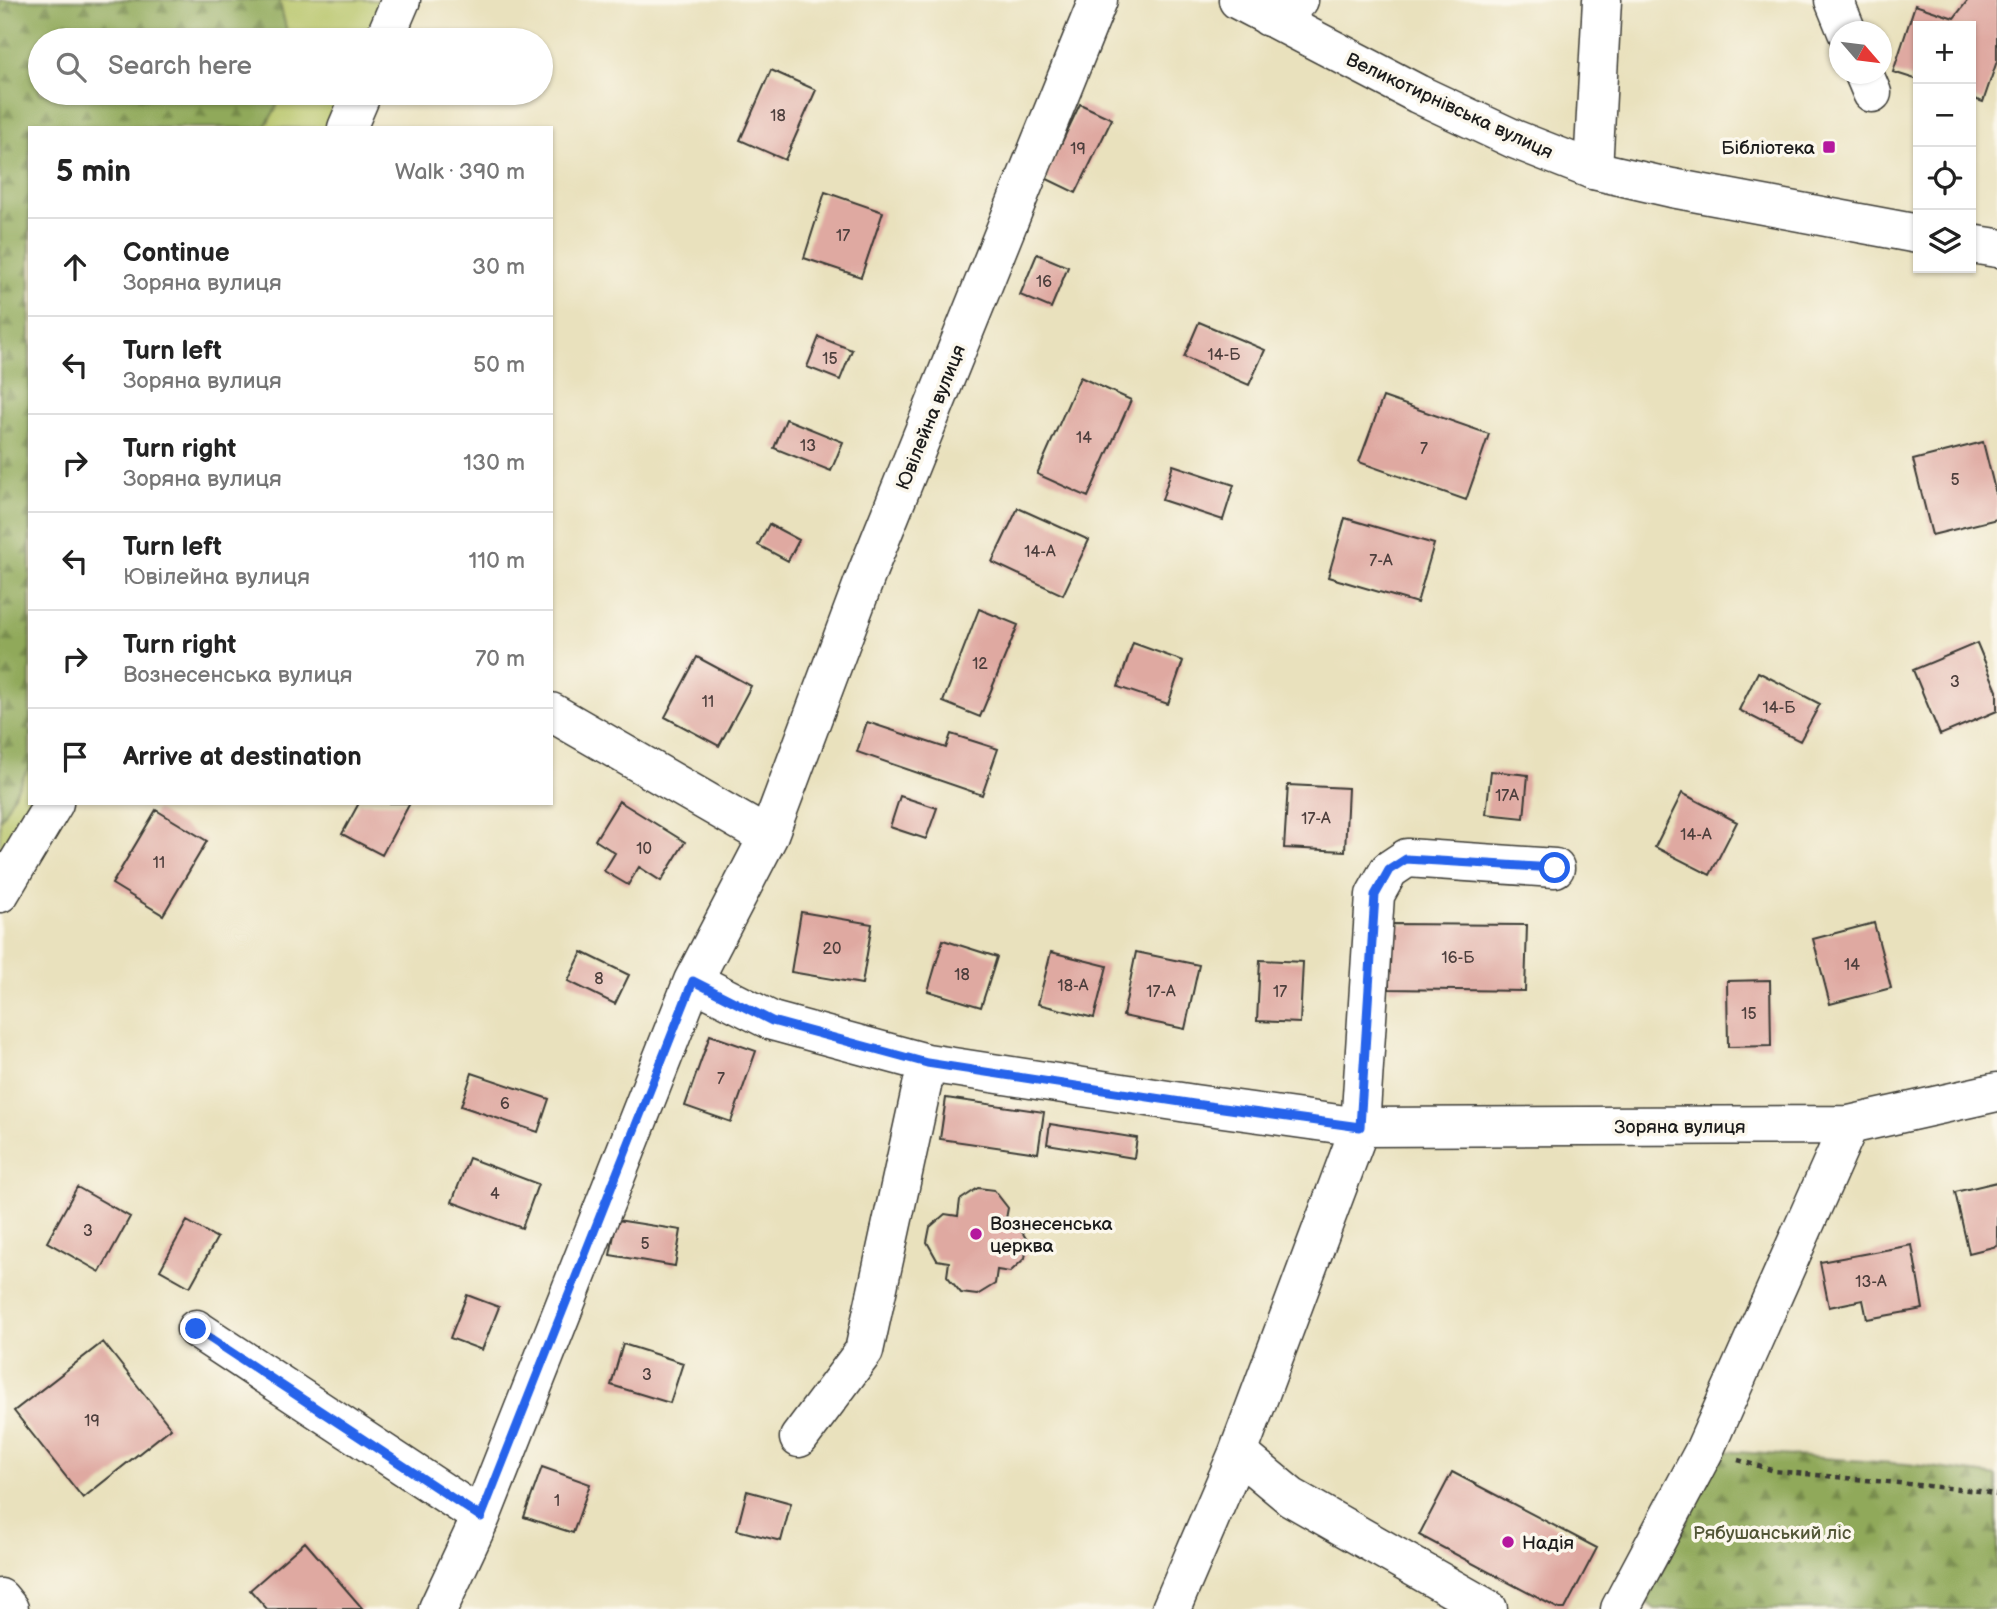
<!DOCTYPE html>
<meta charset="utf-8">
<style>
:root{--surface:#fff;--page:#f2f2f2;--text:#222;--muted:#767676;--line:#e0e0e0}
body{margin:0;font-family:"Balsamiq Sans",sans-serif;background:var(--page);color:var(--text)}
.controls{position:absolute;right:21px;top:21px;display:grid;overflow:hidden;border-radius:0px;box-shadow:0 2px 5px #0004}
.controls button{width:63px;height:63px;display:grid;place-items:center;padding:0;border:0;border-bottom:2px solid var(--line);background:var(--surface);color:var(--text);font:35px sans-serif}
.compass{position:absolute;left:1829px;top:21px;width:63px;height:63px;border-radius:50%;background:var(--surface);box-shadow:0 2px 5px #0004;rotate:118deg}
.stop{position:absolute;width:21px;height:21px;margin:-16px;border:5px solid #2563eb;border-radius:50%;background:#fff}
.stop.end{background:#2563eb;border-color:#fff;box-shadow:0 2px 7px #0008}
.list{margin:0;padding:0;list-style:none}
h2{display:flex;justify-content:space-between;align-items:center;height:91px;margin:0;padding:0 28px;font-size:30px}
h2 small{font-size:23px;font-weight:400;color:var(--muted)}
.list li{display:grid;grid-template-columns:46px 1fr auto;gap:21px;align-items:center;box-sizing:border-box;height:98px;padding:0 28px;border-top:2px solid var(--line)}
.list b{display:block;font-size:26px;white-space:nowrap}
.list p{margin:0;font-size:23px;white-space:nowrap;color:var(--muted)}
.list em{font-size:23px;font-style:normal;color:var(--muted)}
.icon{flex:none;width:38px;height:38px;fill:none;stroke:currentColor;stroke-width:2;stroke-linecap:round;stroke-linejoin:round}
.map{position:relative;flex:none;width:1997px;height:1609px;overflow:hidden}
.search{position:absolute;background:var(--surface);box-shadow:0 2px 5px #0004;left:28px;top:28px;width:525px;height:77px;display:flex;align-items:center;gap:18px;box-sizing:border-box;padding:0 24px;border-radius:38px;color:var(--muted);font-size:26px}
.panel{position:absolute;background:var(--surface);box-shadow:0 2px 5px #0004;left:28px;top:126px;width:525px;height:679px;border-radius:0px}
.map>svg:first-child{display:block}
.green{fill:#b5c365;stroke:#687040;stroke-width:2}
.forest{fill:url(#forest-firs);stroke:#56623b;stroke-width:2}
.building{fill:#dfa9a1}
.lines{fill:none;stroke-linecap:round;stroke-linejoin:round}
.minor-casing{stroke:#3b3a34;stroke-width:41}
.major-casing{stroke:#3b3a34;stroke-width:41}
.path{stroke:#3b3a34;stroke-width:4.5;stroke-dasharray:5 5;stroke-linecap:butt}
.minor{stroke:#fff;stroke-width:38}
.major{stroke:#fff;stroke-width:38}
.route{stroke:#2563eb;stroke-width:9}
.poi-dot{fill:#b5179e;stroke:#fbf7ec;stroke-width:2.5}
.labels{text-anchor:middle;stroke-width:7;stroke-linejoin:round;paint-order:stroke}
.number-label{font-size:16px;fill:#4d3f3d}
.street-label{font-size:19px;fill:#1c1c1c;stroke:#fbf7ec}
.poi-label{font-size:19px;fill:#1c1c1c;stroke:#fbf7ec;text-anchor:start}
.park-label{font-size:19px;fill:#525636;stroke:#fbf7ec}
</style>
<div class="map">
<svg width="1997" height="1609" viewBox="0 0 1997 1609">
<defs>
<pattern id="forest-firs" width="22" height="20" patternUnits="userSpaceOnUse" patternTransform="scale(1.75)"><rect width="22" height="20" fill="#90a95a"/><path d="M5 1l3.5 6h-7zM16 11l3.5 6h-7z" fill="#75894a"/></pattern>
</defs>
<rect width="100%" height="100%" fill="#fbf7ec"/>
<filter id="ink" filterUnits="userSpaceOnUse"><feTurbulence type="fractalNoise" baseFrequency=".0143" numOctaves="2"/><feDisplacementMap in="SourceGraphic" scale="14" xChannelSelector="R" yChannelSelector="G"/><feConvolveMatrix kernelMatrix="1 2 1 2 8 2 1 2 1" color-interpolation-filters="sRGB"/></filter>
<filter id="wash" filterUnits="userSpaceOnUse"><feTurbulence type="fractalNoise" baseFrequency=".00686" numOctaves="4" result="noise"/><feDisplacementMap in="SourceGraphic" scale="28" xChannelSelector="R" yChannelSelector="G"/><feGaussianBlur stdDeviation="1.57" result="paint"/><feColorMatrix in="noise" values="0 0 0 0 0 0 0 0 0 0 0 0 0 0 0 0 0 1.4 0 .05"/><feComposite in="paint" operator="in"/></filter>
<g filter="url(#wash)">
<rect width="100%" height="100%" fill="#e9e1bd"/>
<path class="green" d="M279,0H385L369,40H289Z
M281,93H348L333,128H264L275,110Z
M30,765V803H41L0,881V820Z"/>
<path class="forest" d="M0,0H279L289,40H40V93H281L275,110L264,128H30V765L0,820Z
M1723,1451L1907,1464L1997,1476V1609H1655L1646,1602Z"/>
<g id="blocks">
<path class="building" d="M1968,0H1997V61L1983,102L1971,98V26H1918V80L1893,72L1915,5L1954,18Z
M771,70L816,90L785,160L740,140Z
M1080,104L1112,119L1076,193L1045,178Z
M825,192L883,212L861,277L804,258Z
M1037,254L1068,267L1051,308L1020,295Z
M1199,322L1265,350L1249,385L1184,357Z
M819,337L852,350L840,380L807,367Z
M1080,377L1131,400L1088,497L1037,474Z
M1383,397L1489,434L1466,500L1359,462Z
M786,419L843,442L831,471L774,448Z
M1983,442L1997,498V519L1932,535L1913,460Z
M1173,465L1234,485L1223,520L1162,500Z
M1018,508L1089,540L1063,595L992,562Z
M1345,518L1434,544L1417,603L1328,577Z
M769,524L799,540L788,561L758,545Z
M979,609L1018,625L980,717L943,702Z
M1133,643L1183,661L1168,704L1118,687Z
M1977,643L1997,691V711L1940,735L1913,670Z
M697,657L751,686L719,746L665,717Z
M1758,672L1820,704L1800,741L1739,710Z
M867,722L946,748L951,734L998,749L982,795L857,752Z
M1491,771L1528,775L1524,818L1486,814Z
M1288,785L1348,788L1345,851L1284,848Z
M1682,793L1737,822L1710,875L1655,847Z
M900,796L937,808L926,839L890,827Z
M619,801L685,842L661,881L639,867L628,885L604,871L615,853L595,840Z
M359,803H410L382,855L342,834Z
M156,810L207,841L163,915L112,884Z
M801,912L872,924L862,984L791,972Z
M1874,923L1891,988L1830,1004L1813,939Z
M1390,924L1527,925L1525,991L1389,989Z
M943,940L997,957L981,1007L928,991Z
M582,952L629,975L615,1004L568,981Z
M1051,952L1107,966L1094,1018L1038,1004Z
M1136,952L1199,965L1185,1029L1123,1016Z
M1260,960L1303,962L1300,1023L1257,1021Z
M1770,980L1771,1046L1728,1047L1727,981Z
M710,1035L756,1051L731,1122L685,1106Z
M472,1073L549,1099L538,1132L461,1106Z
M946,1098L1044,1112L1038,1153L940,1139Z
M1050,1124L1137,1138L1134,1158L1047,1144Z
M469,1158L538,1184L522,1228L452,1202Z
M1997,1182V1246L1969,1253L1955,1192Z
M77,1187L130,1217L100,1272L47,1242Z
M978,1188L994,1190L1008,1208L1005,1224L1018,1225L1028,1242L1025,1258L1010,1272L997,1270L995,1284L977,1295L961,1293L947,1276L949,1262L937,1260L927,1242L930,1227L945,1214L958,1216L960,1200Z
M617,1220L681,1230L675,1266L610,1255Z
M187,1221L217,1238L190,1287L160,1270Z
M1912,1245L1923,1309L1867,1319L1863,1300L1829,1307L1820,1262Z
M467,1295L499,1307L482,1350L450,1338Z
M103,1342L171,1428L83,1498L14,1411Z
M623,1344L683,1363L670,1403L611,1385Z
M542,1467L590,1484L573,1533L524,1517Z
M1452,1472L1597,1548L1565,1609H1559L1419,1535Z
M747,1491L791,1503L781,1541L737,1530Z
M305,1542L363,1609H267L250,1590Z"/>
</g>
</g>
<g filter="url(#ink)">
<use href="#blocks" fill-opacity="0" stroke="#3b3a34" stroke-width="2"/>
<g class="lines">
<defs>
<path id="minor" d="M1834,0L1847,32
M1269,17L1299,0
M384,40L401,0
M1864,74L1872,93
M347,128L362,93
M1593,170L1602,0
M551,712L768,837
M0,893L54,803
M693,981L772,1021L927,1063L1194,1104L1360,1127L1849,1125L1997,1092
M196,1329L481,1517L438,1609
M799,1438L864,1351L927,1063
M481,1517L693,981L768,837L868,570L1098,0
M0,1598L9,1609
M1171,1609L1238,1453
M1488,1609L1291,1497L1238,1453L1360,1127L1375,895L1389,870L1407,858L1555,868
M1620,1609L1704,1451L1849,1125"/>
<path id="major" d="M1238,0L1418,94L1514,139L1593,170L1672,188L1918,234
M1971,244L1997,248"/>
</defs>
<use href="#minor" class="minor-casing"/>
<use href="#major" class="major-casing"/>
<path class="path" d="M1738,1460L1775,1471L1979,1491L1997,1495"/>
<use href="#minor" class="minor"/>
<use href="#major" class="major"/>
</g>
</g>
<g class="lines" filter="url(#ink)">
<path class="route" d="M196,1329L481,1517L693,981L772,1021L927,1063L1194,1104L1360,1127L1375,895L1389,870L1406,859L1555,868"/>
</g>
<g class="poi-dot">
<rect x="1822" y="140" width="14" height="14" rx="3.5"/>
<circle cx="976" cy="1234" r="7"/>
<circle cx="1508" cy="1542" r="7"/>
</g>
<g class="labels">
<g class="number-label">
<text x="778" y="121">18</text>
<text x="1078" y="154">19</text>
<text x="843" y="241">17</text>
<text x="1044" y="287">16</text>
<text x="1224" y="360">14-Б</text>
<text x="830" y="364">15</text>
<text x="1084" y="443">14</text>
<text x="808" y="451">13</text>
<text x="1424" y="454">7</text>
<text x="1955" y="485">5</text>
<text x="1040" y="557">14-А</text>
<text x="1381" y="566">7-А</text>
<text x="980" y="669">12</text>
<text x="1955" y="687">3</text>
<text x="708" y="707">11</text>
<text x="1779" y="713">14-Б</text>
<text x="1507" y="801">17А</text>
<text x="1316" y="824">17-А</text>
<text x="1696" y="840">14-А</text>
<text x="644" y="854">10</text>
<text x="159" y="868">11</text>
<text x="832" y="954">20</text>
<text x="1458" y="963">16-Б</text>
<text x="1852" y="970">14</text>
<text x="962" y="980">18</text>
<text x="599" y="984">8</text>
<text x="1073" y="991">18-А</text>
<text x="1161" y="997">17-А</text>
<text x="1280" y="997">17</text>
<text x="1749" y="1019">15</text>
<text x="721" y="1084">7</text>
<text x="505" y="1109">6</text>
<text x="495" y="1199">4</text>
<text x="88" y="1236">3</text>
<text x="645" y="1249">5</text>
<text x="1871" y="1287">13-А</text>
<text x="647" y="1380">3</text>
<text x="92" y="1426">19</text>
<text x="557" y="1506">1</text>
</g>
<g class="street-label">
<text transform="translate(1450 105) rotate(25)" y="7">Великотирнівська вулиця</text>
<text transform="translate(930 417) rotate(-68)" y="7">Ювілейна вулиця</text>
<text x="1680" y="1133">Зоряна вулиця</text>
</g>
<g class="poi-label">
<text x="1815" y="154" text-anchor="end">Бібліотека</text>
<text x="990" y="1230">Вознесенська<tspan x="990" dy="22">церква</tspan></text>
<text x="1522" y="1549">Надія</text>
</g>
<g class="park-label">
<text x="1772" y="1539">Рябушанський ліс</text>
</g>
</g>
</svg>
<div class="controls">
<button>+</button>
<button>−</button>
<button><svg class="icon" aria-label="locate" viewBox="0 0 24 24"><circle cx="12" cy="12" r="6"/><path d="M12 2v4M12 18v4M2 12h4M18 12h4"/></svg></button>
<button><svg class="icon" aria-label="layers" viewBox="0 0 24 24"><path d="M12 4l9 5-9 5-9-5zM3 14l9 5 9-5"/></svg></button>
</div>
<svg class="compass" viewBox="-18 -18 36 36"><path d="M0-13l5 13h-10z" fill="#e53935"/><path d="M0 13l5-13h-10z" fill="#767676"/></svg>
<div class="stop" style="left:1555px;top:868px"></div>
<div class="stop end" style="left:196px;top:1329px"></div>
<div class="search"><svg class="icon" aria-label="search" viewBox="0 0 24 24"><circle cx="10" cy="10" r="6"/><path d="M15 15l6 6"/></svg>Search here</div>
<section class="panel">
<h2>5 min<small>Walk · 390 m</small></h2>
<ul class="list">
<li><svg class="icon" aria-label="ahead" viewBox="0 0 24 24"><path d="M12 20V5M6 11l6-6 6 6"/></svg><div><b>Continue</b><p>Зоряна вулиця</p></div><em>30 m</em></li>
<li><svg class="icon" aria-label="left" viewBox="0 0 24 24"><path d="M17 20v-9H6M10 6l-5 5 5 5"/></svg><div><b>Turn left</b><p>Зоряна вулиця</p></div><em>50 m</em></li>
<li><svg class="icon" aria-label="right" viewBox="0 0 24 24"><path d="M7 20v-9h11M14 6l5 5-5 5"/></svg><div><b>Turn right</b><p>Зоряна вулиця</p></div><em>130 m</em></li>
<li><svg class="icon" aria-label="left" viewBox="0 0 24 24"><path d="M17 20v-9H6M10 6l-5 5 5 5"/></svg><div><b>Turn left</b><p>Ювілейна вулиця</p></div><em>110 m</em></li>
<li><svg class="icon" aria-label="right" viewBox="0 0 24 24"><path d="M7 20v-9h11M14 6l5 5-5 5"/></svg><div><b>Turn right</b><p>Вознесенська вулиця</p></div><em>70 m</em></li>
<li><svg class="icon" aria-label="arrive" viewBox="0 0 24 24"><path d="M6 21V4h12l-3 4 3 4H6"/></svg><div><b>Arrive at destination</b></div></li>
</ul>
</section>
</div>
